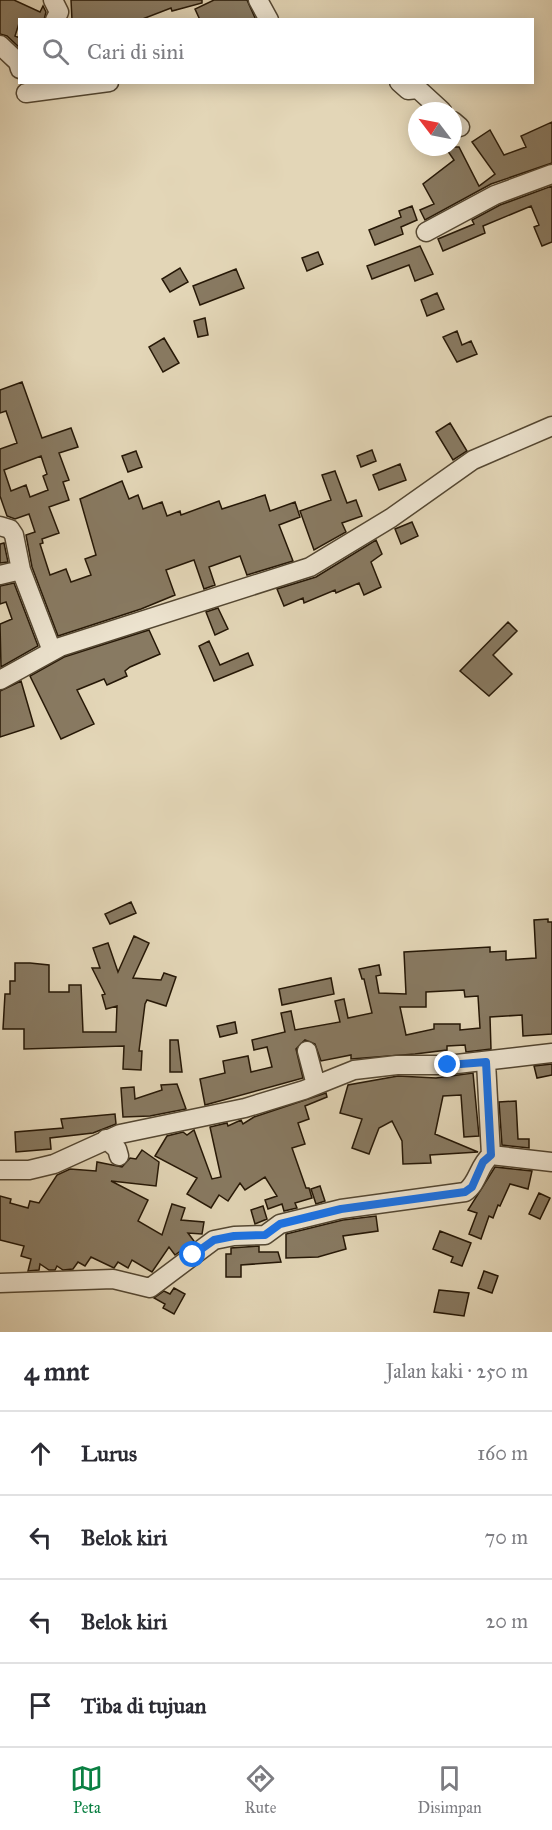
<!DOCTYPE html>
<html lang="id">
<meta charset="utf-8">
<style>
:root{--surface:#fff;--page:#f7f7f7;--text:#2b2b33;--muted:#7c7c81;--line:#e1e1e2;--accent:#0b8043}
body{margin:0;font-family:"IM FELL Great Primer",serif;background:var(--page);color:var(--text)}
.compass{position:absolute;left:408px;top:102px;width:54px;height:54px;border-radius:50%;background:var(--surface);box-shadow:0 3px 15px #0003;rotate:302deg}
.stop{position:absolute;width:18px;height:18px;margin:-14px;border:4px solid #1a73e8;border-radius:50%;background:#fff}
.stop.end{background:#1a73e8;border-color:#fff;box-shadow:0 2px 6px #0008}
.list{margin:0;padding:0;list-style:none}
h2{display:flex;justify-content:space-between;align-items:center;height:78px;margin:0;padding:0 24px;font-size:26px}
h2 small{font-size:20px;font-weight:400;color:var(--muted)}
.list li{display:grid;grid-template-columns:39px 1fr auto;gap:18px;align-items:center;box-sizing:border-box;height:84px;padding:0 24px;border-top:2px solid var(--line)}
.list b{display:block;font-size:22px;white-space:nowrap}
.list em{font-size:20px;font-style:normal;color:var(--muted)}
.icon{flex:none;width:33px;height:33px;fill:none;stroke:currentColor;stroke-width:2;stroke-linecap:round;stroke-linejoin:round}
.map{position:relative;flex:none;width:552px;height:1332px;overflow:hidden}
.search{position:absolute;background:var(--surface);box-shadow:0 3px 15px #0003;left:18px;right:18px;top:18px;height:66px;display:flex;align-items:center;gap:15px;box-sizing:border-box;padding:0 21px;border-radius:0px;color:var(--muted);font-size:22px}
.sheet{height:414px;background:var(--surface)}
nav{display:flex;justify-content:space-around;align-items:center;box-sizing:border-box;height:84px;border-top:2px solid var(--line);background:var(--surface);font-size:16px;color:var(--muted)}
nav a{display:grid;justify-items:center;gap:3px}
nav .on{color:var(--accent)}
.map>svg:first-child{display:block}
.building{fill:#887a62;stroke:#251706;stroke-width:1.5;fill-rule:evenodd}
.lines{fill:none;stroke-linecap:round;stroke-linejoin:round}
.minor-casing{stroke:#544732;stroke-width:21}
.minor{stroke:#ede4d0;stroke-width:18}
.route{stroke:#1a73e8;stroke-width:8}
</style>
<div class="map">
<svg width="552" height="1332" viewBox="0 0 552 1332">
<rect width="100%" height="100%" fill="#e3d6b7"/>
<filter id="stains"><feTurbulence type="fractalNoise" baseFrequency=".00333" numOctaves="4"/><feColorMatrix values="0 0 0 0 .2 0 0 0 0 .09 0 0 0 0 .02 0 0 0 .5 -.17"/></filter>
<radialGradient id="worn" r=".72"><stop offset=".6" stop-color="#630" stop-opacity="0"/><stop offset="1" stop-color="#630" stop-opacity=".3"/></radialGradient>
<path class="building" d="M0,0H14L40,12L43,6L46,12L44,20H20L15,36L20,38V48L7,36L0,34Z
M71,0H202V3L172,11L171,8L140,20H72Z
M214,0H247L256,20H200L195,9Z
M552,122V163L491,184L425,220L420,210L434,204L423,184L454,160L445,147H459L479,186L495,174L472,142L490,130L504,155L526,147L521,136Z
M552,186V242L542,246L534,227L539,225L531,206L483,226L485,233L443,251L438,239L474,224L472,220L500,205Z
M412,206L417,220L401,227L403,234L375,245L369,230L401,217L399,211Z
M420,246L433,274L415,281L409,265L372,279L367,266Z
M318,252L323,264L307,271L302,258Z
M180,268L188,282L170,292L162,279Z
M236,269L244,288L200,305L193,286Z
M437,293L444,309L427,316L421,300Z
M205,318L208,335L198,337L194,321Z
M457,331L462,345L471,341L477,354L457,362L443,337Z
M164,338L179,363L163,372L149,347Z
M22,382L42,438L71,428L78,447L59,453L69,480L63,482L69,500L49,507L59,533L42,539L43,543L40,544L50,575L66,569L71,582L91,575L85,559L96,555L80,499L122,481L129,499L138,495L143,509L162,502L167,516L180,511L181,515L219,501L222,509L265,495L270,511L295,502L300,517L279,525L293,561L247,575L240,556L209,567L215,585L204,589L194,560L191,561L166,570L175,595L141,609L58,636L32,567L26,535L35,532L29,514L15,519L7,516L0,496V449L17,443L6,411L0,413V390ZM41,456L47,474L43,476L48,490L30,497L26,485L11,491L4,470Z
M450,423L467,451L453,460L436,432Z
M372,450L376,461L361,467L357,456Z
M136,451L142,467L128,472L122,456Z
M400,464L406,480L379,490L373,475Z
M335,471L347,503L356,500L362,516L342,523L346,532L314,550L300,511L331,500L322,475Z
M412,522L418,536L401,544L395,529Z
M376,540L382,554L371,562L381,587L364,595L359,583L336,593L335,590L304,603L303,598L284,606L277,589L316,577Z
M4,543L8,562L0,563V544Z
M14,583L38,646L1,667L0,624L12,619L6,602L0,604V586Z
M218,608L228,629L215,635L206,612Z
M508,622L517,631L493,655L512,674L489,696L460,671Z
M149,630L160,654L130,667L125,671L127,676L107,685L104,679L77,690L94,724L61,739L30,676L64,657Z
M209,641L220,665L248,653L253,665L214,681L199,646Z
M21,681L34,726L0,737V691Z
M131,902L136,913L110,924L105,914Z
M548,919V922H552V1034L523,1036L522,1015L490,1017L491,1049L466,1052L465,1045L447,1046V1050L415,1054L351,1059V1055L321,1061L315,1044L305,1040L296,1049L303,1078L205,1105L200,1079L225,1073L223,1061L248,1056L251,1072L272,1067L267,1047L254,1050L252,1040L285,1032L281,1013L291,1011L295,1030L340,1022L335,1001L344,999L348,1018L372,1013L364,979H362L359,969L379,965L381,975L376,976L379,993L406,994L404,952L490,947V952L506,951V960L536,958L534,920ZM464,990L465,997L478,996L480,1028L460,1030V1024H434V1029L406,1035L400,1007H426V992Z
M134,936L149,943L133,978L161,980L164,973L176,977L166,1006L147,1000L145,1004L139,1051H142L141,1070L123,1069L124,1046L24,1049V1029H3L5,994H10V981H15V963H30L49,965V992H69V985H81L83,1032H116L117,1006L106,1009L102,995L105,994L92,968H100L93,948L108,943L118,972Z
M331,978L334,994L282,1005L279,989Z
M235,1022L237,1033L220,1037L217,1026Z
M170,1040H178L182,1072H170Z
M552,1064V1075L537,1078L534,1066Z
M473,1073L479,1136L464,1137L461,1095L443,1096L435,1134L478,1152L430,1155L431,1163L403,1164L402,1141L392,1121L379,1128L369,1154L352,1148L362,1119L340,1113L348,1085L398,1076L436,1078Z
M177,1084L186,1109L150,1116L123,1117L121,1088L134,1087L135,1099L162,1090L161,1085Z
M326,1093L327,1097L305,1106L309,1119L298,1123L305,1144L292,1148L306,1188H309L312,1198L295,1203L297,1208L284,1211L282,1204L268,1209L265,1200L277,1196L265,1177L245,1190L240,1183L228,1201L219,1195L211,1208L187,1194L197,1178L155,1156L167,1136L183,1132L187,1135L194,1130L212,1179L221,1177L210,1127L227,1123L228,1126L241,1120L243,1124L254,1117Z
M516,1101L518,1139H529V1148L502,1145L499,1102Z
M115,1114L116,1124L93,1133L50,1138L51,1149L16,1152L15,1132L63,1128L61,1119Z
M142,1150L159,1162L156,1186L111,1181L148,1200L138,1221L162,1235L172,1204L185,1208L181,1220L204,1222L202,1234L188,1233L194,1241L175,1255L169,1247L152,1272L132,1260L128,1268L118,1262L114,1268L91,1257L85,1266L78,1262L73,1269L63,1270L57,1266L55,1270H49L40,1264L39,1270L28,1271L31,1259L21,1256L24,1246L0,1240V1196L11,1199L10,1203L28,1208L30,1201L39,1203L57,1175L70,1169L96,1171L97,1162L122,1167L130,1158L136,1159Z
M495,1167L532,1171L528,1189L510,1184L500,1206L498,1205L493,1218L489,1216L481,1239L469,1234L477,1213L468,1210Z
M320,1186L325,1201L316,1204L311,1189Z
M539,1193L550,1198L540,1219L529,1214Z
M263,1206L267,1219L255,1224L251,1210Z
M376,1216L378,1231L343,1236L346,1249L318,1257L286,1258V1234L343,1220Z
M440,1231L471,1243L462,1266L451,1262L453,1257L433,1249Z
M259,1246V1252H278L281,1262L241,1265V1277H226V1254H231V1248Z
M484,1271L498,1276L492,1293L478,1288Z
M174,1288L185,1294L174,1314L163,1308L165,1304L154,1298L164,1291L170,1294Z
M439,1290L469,1293L464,1316L434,1312Z"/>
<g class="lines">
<defs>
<path id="minor" d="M53,0L59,12L55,20
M258,0L269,20
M0,45L18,62L20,69
M399,82L408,90L418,89L442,111
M26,93L109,82
M453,121L460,127
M426,232L495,195L552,174
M0,526L10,529L14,535L21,570L52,651
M0,575L21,570
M0,680L60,647L310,567L391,518L473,460L552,426
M307,1051L316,1085
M486,1062L491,1155
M106,1139L117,1149L119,1156
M0,1170H29L54,1164L120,1134L245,1108L304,1090L354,1070L397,1065H448L552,1053
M0,1283L113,1279L150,1288L214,1240L234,1236L265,1235L280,1224L341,1209L465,1192C478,1184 478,1166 491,1155L552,1162"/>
</defs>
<use href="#minor" class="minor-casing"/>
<use href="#minor" class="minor"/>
</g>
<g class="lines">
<path class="route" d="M193,1255L214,1240L234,1236L265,1235L280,1224L341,1209L465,1192L472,1187L483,1162L491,1155L486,1062L448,1065"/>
</g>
<rect width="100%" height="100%" filter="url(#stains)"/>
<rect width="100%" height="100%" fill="url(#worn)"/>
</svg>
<svg class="compass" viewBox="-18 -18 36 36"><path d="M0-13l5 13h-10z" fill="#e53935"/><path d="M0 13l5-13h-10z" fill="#7c7c81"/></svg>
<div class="stop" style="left:193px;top:1255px"></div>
<div class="stop end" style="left:448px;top:1065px"></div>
<div class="search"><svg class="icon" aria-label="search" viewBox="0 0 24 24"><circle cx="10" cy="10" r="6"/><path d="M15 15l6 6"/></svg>Cari di sini</div>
</div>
<section class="sheet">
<h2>4 mnt<small>Jalan kaki · 250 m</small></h2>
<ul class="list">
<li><svg class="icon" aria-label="ahead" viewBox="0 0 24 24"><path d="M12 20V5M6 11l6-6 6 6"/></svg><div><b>Lurus</b></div><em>160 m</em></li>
<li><svg class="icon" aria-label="left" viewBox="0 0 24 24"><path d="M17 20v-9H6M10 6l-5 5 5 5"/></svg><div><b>Belok kiri</b></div><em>70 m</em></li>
<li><svg class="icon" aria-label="left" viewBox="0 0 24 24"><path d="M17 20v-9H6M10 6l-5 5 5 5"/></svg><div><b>Belok kiri</b></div><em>20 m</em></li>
<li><svg class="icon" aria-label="arrive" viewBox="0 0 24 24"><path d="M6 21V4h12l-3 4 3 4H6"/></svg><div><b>Tiba di tujuan</b></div></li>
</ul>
</section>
<nav>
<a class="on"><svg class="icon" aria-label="map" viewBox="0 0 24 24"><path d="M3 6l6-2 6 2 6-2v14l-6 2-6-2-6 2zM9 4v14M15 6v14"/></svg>Peta</a>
<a><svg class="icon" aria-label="directions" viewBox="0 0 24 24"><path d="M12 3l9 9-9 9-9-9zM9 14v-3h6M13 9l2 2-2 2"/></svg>Rute</a>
<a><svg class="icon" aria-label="saved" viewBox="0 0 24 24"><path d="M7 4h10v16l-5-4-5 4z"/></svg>Disimpan</a>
</nav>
